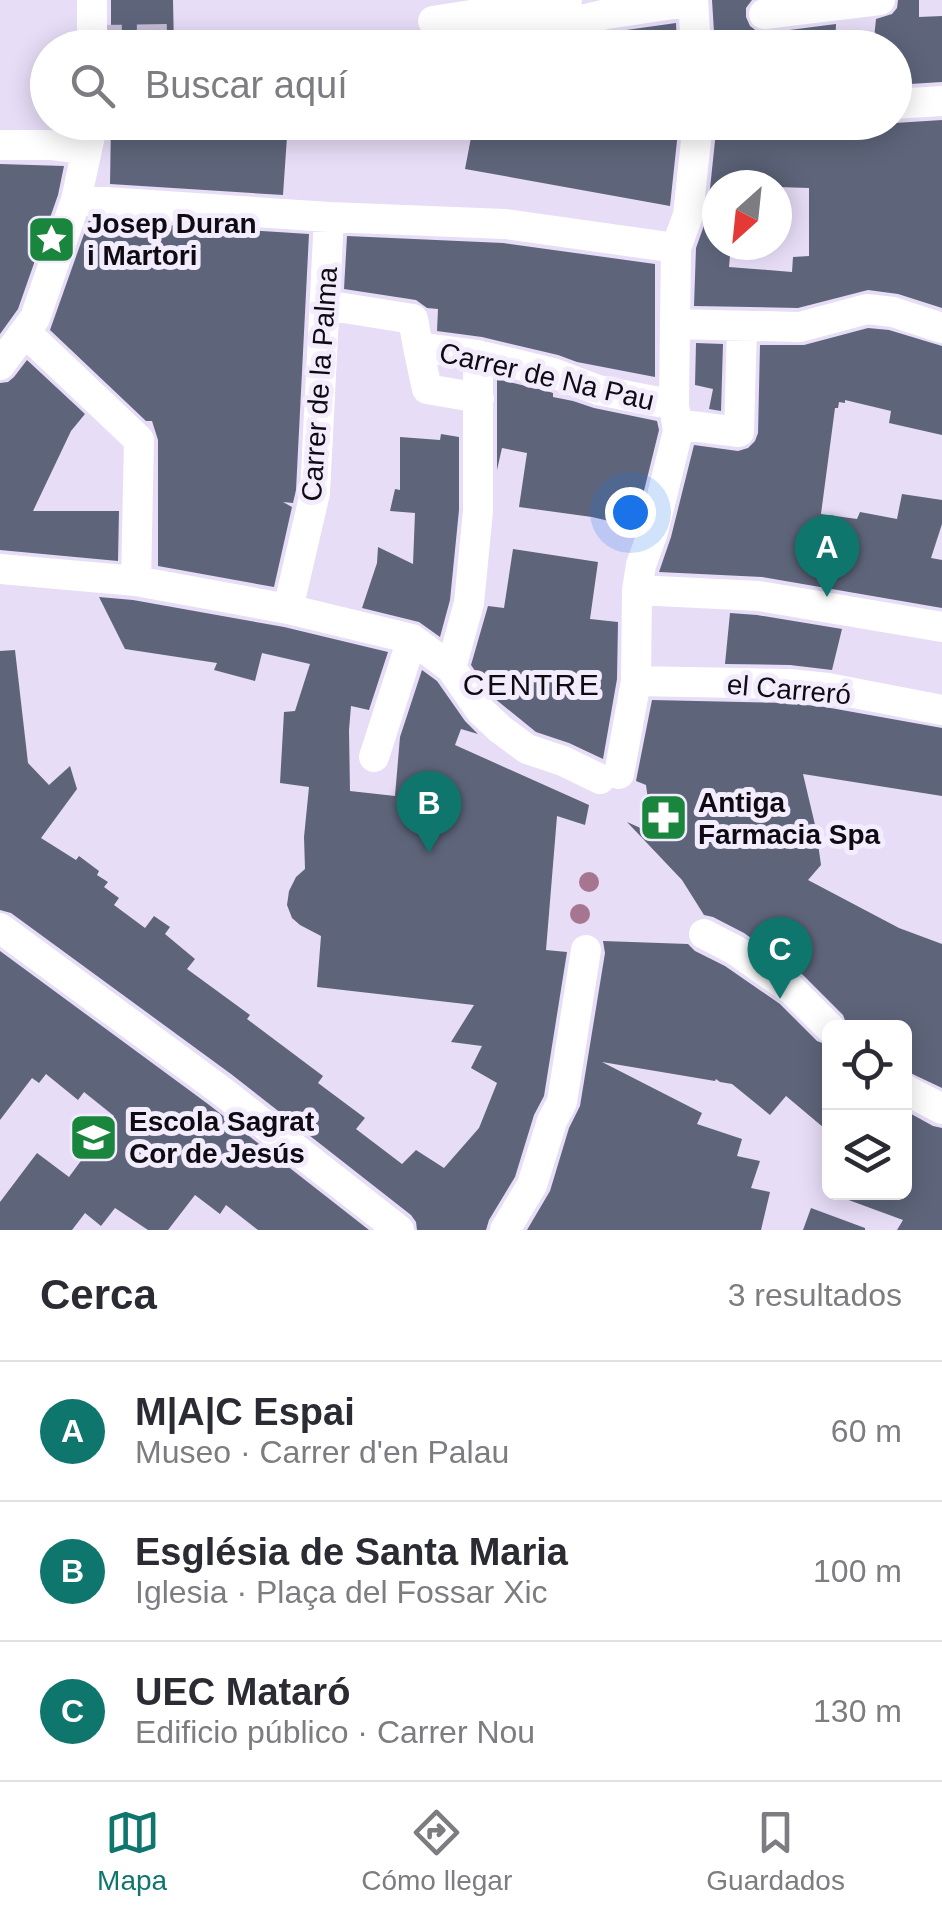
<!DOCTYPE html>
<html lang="es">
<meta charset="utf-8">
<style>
:root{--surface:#fff;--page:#f2f2f3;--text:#2b2b33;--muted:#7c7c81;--line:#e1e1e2;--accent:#0f766e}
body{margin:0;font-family:Arial,sans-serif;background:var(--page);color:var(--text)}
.controls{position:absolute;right:30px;bottom:30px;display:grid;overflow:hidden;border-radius:15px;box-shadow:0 5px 25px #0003}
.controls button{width:90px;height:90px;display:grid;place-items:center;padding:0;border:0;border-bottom:2px solid var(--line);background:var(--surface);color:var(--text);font:50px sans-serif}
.compass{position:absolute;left:702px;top:170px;width:90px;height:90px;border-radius:50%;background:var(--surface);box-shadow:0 5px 25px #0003;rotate:207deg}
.you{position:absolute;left:630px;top:512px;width:35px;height:35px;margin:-25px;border:8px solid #fff;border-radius:50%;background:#1a73e8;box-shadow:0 0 0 15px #1a73e833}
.badge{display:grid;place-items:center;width:65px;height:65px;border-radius:50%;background:var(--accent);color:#fff;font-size:32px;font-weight:700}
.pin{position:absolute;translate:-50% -82px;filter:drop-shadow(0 2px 5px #0008)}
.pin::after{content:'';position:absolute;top:52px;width:35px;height:30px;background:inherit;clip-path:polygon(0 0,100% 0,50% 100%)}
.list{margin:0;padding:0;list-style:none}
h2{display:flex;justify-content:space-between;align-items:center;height:130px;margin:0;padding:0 40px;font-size:42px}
h2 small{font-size:32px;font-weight:400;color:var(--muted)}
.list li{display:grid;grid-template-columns:65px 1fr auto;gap:30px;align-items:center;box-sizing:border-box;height:140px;padding:0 40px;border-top:2px solid var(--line)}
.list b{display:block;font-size:38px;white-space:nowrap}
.list p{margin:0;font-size:32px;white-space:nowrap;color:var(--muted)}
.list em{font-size:32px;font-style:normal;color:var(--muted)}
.icon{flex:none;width:55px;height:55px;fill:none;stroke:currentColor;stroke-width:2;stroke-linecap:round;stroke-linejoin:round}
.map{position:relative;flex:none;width:942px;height:1230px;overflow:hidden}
.search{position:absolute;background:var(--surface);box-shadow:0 5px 25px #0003;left:30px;right:30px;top:30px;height:110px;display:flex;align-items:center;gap:25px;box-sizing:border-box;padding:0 35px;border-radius:55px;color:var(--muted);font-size:38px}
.sheet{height:550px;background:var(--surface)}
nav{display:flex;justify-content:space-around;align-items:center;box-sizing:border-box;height:140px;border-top:2px solid var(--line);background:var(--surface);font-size:28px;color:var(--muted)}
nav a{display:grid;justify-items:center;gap:5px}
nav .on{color:var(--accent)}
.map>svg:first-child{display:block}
.building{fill:#5e657b;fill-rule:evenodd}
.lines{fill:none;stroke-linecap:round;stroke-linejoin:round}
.minor-tunnel{stroke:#c6bed5;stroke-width:30;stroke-dasharray:30 15;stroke-linecap:butt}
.minor{stroke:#fff;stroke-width:30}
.tree{fill:#a67690}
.labels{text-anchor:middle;stroke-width:10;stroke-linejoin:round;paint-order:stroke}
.poi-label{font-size:28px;font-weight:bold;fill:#0e0b13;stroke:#f2ecfc;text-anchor:start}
.street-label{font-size:28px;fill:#0e0b13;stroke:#f2ecfc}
.neighbourhood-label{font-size:30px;letter-spacing:2.5px;fill:#0e0b13;stroke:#f2ecfc}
</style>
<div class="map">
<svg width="942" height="1230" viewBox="0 0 942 1230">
<rect width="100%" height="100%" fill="#e7ddf7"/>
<path class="building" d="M111,0H173L174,48H111Z
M712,0H752L746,8V17L750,26L758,32L766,33L836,24L835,48H800V44L772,48H715Z
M898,0H919V17L942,16V82L894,85V48H873L876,19L892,14L897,8Z
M676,23L677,48H617L612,32Z
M942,120V308L898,294L868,290L798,308L694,306L696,248L707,217L717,122L895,123ZM717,185L809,188V256L793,257L792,272L729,267L731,245H717Z
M111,122H288L283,195L110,184Z
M474,122H679L670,206L465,169Z
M0,164L64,166L58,195L18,309L0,334Z
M89,220L309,234L296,490L293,503L283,502L292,507L274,587L158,566V440L152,421H146L50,330Z
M347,236L503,243L655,264V377L577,362L558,355L482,337L437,331L438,309L427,308L416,300L344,289Z
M868,328L889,330L942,346V435L889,423L891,411L845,400V403L839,402L838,408H835L821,514L857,519L860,512L897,519L902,494L942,500V524L931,558L942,560V608L762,577L659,572L671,537L694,445L738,451L748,448L755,441L758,433L760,345H804Z
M696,343L723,344L721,411L709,409L713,389L695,385Z
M27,360L85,414L71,431L33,511H119L118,561L0,550V383L8,382L14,377Z
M497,379L547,391L553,393V397L573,401L594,408L657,421L659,430L635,527L592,517L519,507L527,453L502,448L497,470Z
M441,434L459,437V510L450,600L440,637L419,622L362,608L377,563L378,547L413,564L415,513L390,511L395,489L400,490V437L440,440Z
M513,549L598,562L590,619L618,622L617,679L603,759L569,743L536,732L494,698L471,665L488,606L504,608Z
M99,597L133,600L284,627L388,652L369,710L351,706L349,730L350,791L395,796L400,737L422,670L437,681L465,721L478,734L461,729L455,745L589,805L585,825L557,816L546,950L567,952L544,1096L534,1115L515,1177L489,1220L486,1230H417L416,1222L411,1215L231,1074L11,913L0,910V651L15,650L28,763L49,785L70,766L77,789L41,838L76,860L79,856L99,871L97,875L108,882L104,887L119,898L114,905L145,928L154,916L170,927L165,934L195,959L187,969L250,1015L247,1019L323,1076L318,1083L365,1118L356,1129L402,1164L416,1150L444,1168L479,1128L497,1083L471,1068L482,1046L451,1042L474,1005L317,987L321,936L300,925L292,918L287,905L289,891L296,877L305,869L304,837L309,787L280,783L284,712L295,711L310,664L262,653L255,681L214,670L217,663L125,649Z
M730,613L757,615L842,629L832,670L790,665L725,664Z
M652,700L788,703L825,707L942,728V796L803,774L816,829L821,865L808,880L899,928L942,944V1088L904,1070V1028H848L843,1015L803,975L744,933L713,917L704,915L682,880L627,822L663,838L675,816L648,800L646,785L636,781Z
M603,941L688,944L695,951L725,966L780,1004L817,1041L830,1046V1133L786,1096L770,1115L732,1084L720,1082L716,1079L715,1081L602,1062L702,1113L697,1124L742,1139L737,1156L760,1161L751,1188L770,1192L761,1230H527L550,1191L569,1128L580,1106L605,953Z
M0,951L208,1104L369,1230H258L226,1205L220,1214L195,1195L168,1230H148L115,1208L101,1226L85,1213L72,1230H0V1202L37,1153L69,1177L114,1116L84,1092L78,1100L46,1074L39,1083L32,1078L0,1120Z
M904,1110L933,1126L942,1128V1230H897L903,1220L835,1195V1192H904Z
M811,1208L865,1228V1230H803Z"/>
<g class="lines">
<path class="minor-tunnel" d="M92,40L174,39"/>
<path class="minor" d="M92,0V48
M693,0L696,48
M764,14L880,0
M433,21L567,0
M477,44L607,14L693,1
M894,104L942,101
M0,145H51L87,150
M76,200L329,217L505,224L676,248
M325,305L413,319L418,347L478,355L553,373L598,390L674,405
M675,324L800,327L867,309L893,312L942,328
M25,332L139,440L136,581
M418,347L427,389L479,398
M0,365L35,318L76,200L93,122
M677,422L683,425L739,432L742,327
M0,569L136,581L288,609L412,639L451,668L480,710L500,729L527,749L563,761L600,779
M637,590L759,596L942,627
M288,609L315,493L329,217
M451,668L469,603L478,511V355
M636,681L789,684L828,688L942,710
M374,757L412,639
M619,774L636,681L637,590L641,565L653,532L678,431L674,405L676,248L688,215L698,122
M0,928L219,1089L399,1230
M704,934L735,950L792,990L830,1028
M904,1089L942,1109
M505,1230L532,1185L552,1121L562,1102L586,950"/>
</g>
<g class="tree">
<circle cx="589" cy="882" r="10"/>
<circle cx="580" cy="914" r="10"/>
</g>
<defs>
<symbol id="sight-square" viewBox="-11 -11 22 22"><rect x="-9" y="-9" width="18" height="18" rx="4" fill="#1a863d" stroke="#f2ecfc"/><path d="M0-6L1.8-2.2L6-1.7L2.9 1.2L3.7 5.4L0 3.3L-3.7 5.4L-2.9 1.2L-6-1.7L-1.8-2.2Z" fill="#fff"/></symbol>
<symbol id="pharmacy-square" viewBox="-11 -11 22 22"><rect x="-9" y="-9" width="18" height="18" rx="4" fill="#1a863d" stroke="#f2ecfc"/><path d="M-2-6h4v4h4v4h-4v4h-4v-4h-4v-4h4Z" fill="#fff"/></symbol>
<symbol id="school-square" viewBox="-11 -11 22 22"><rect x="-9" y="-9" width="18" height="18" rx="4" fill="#1a863d" stroke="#f2ecfc"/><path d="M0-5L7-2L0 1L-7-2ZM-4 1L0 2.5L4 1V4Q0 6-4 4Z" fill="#fff"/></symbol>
</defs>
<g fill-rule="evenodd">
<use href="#sight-square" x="24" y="212" width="55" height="55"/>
<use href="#pharmacy-square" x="636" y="790" width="55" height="55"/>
<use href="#school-square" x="66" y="1110" width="55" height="55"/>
</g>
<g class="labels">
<g class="poi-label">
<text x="87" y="233">Josep Duran<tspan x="87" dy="32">i Martori</tspan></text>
<text x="698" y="812">Antiga<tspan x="698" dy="32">Farmacia Spa</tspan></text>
<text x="129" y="1131">Escola Sagrat<tspan x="129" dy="32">Cor de Jesús</tspan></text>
</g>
<g class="street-label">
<text transform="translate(547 376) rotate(13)" y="10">Carrer de Na Pau</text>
<text transform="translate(319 384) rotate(-86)" y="10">Carrer de la Palma</text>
<text transform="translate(789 689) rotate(5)" y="10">el Carreró</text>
</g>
<g class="neighbourhood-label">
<text x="532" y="695">CENTRE</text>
</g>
</g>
</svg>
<div class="controls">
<button><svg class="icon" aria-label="locate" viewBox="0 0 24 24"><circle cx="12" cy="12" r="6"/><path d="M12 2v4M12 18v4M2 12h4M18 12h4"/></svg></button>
<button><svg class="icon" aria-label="layers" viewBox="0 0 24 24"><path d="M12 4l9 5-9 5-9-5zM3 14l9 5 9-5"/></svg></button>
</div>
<svg class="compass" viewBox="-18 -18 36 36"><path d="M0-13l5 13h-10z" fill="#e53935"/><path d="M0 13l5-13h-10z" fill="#7c7c81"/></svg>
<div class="you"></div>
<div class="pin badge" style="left:827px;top:597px">A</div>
<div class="pin badge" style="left:429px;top:853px">B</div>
<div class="pin badge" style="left:780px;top:999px">C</div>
<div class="search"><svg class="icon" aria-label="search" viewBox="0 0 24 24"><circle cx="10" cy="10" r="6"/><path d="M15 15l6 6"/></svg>Buscar aquí</div>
</div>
<section class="sheet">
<h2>Cerca<small>3 resultados</small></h2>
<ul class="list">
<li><span class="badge">A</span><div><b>M|A|C Espai</b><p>Museo · Carrer d'en Palau</p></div><em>60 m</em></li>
<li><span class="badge">B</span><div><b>Església de Santa Maria</b><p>Iglesia · Plaça del Fossar Xic</p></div><em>100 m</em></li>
<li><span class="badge">C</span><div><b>UEC Mataró</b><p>Edificio público · Carrer Nou</p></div><em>130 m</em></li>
</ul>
</section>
<nav>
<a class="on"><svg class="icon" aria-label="map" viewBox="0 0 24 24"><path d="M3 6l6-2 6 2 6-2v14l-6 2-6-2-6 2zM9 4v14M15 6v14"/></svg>Mapa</a>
<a><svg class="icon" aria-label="directions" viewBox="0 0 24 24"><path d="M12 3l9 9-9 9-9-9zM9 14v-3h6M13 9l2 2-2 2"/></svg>Cómo llegar</a>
<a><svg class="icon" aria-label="saved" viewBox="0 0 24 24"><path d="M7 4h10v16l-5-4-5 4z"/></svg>Guardados</a>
</nav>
